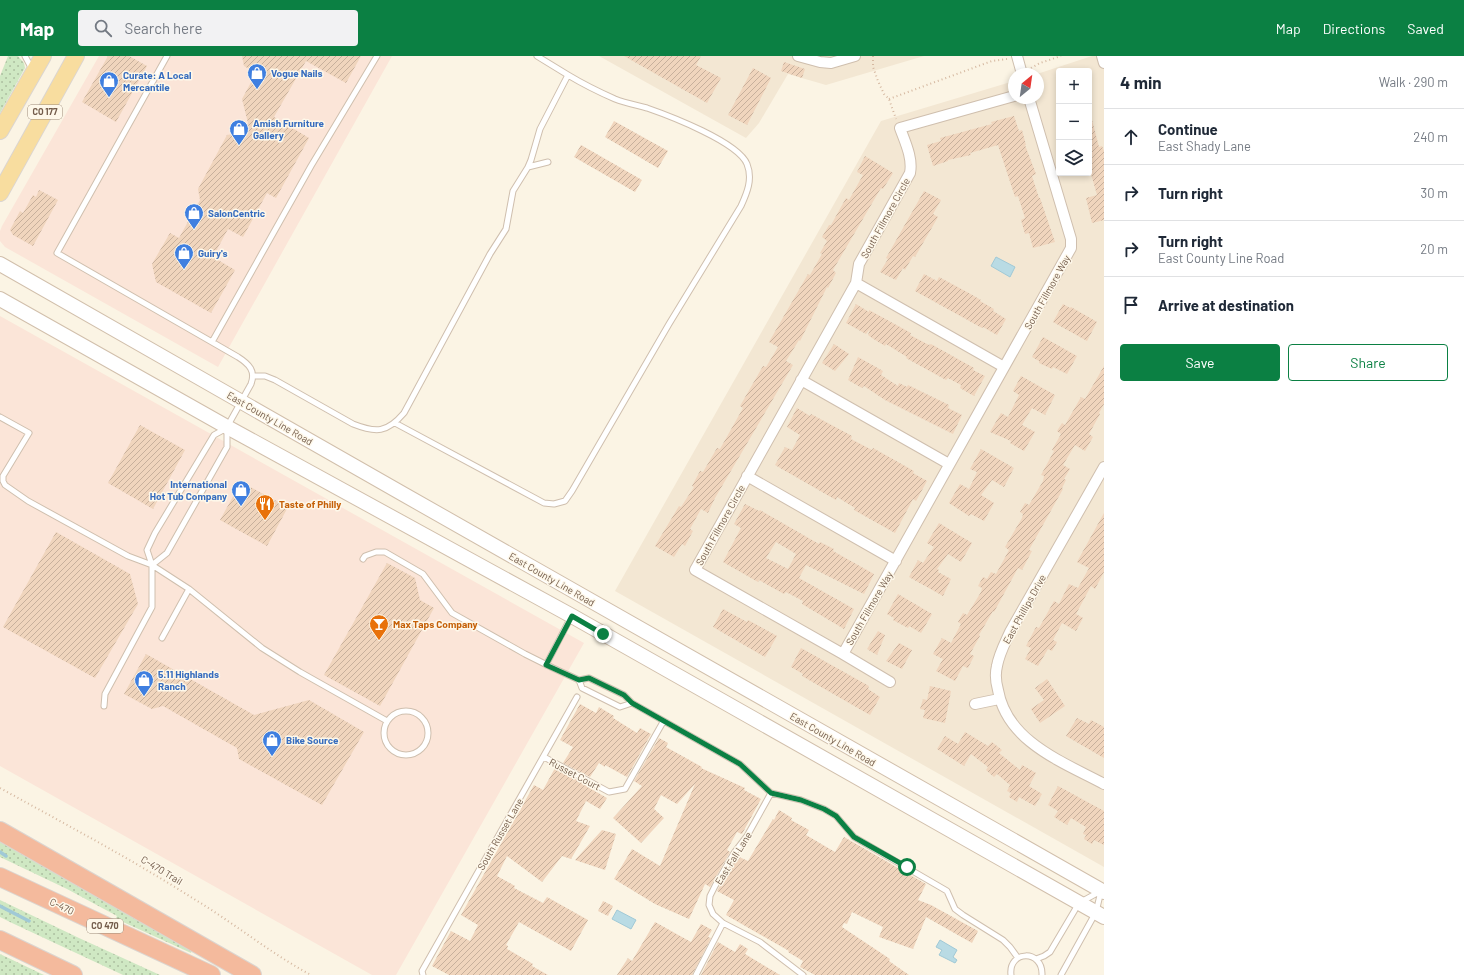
<!DOCTYPE html>
<meta charset="utf-8">
<style>
:root{--surface:#fff;--page:#f2f2f3;--text:#1f2937;--muted:#747a83;--line:#e0e1e3;--accent:#0b8043}
body{margin:0;font-family:Barlow,sans-serif;background:var(--page);color:var(--text)}
.controls{position:absolute;right:12px;top:12px;display:grid;overflow:hidden;border-radius:4px;box-shadow:0 2px 6px #0003}
.controls button{width:36px;height:36px;display:grid;place-items:center;padding:0;border:0;border-bottom:1px solid var(--line);background:var(--surface);color:var(--text);font:20px sans-serif}
.compass{position:absolute;left:1008px;top:12px;width:36px;height:36px;border-radius:50%;background:var(--surface);box-shadow:0 2px 6px #0003;rotate:29deg}
.stop{position:absolute;width:12px;height:12px;margin:-9px;border:3px solid #0b8043;border-radius:50%;background:#fff}
.stop.end{background:#0b8043;border-color:#fff;box-shadow:0 1px 4px #0008}
.list{margin:0;padding:0;list-style:none}
h2{display:flex;justify-content:space-between;align-items:center;height:52px;margin:0;padding:0 16px;font-size:17px}
h2 small{font-size:13px;font-weight:400;color:var(--muted)}
.list li{display:grid;grid-template-columns:26px 1fr auto;gap:12px;align-items:center;box-sizing:border-box;height:56px;padding:0 16px;border-top:1px solid var(--line)}
.list b{display:block;font-size:15px;white-space:nowrap}
.list p{margin:0;font-size:13px;white-space:nowrap;color:var(--muted)}
.list em{font-size:13px;font-style:normal;color:var(--muted)}
.actions{display:flex;gap:8px;padding:12px 16px}
.actions a{flex:1;padding:9px 0;border:1px solid var(--accent);border-radius:4px;text-align:center;font-size:14px;color:var(--accent)}
.actions .main{background:var(--accent);color:#fff}
.icon{flex:none;width:22px;height:22px;fill:none;stroke:currentColor;stroke-width:2;stroke-linecap:round;stroke-linejoin:round}
.map{position:relative;flex:none;width:1104px;height:919px;overflow:hidden}
header{display:flex;align-items:center;gap:24px;box-sizing:border-box;height:56px;padding:0 20px;background:var(--accent);color:#fff}
header strong{font-size:19px}
nav{display:flex;gap:22px;margin-inline-start:auto;font-size:14px}
.search{width:280px;height:36px;background:var(--page);display:flex;align-items:center;gap:10px;box-sizing:border-box;padding:0 14px;border-radius:4px;color:var(--muted);font-size:15px}
main{display:flex}
aside{flex:1;background:var(--surface)}
.map>svg:first-child{display:block}
.residential{fill:#f3e7d3;fill-rule:evenodd}
.commercial{fill:#fbe5d8}
.grass{fill:url(#grass-dots)}
.water{fill:#b9dbe4;stroke:#a0c9d6}
.lines{fill:none;stroke-linecap:round;stroke-linejoin:round}
.stream{stroke:#a0c9d6;stroke-width:3.5}
.building{fill:url(#building-hatch);fill-rule:evenodd}
.service-casing{stroke:#cfbfae;stroke-width:7}
.minor-casing{stroke:#cfbfae;stroke-width:12}
.secondary-casing{stroke:#d1bfab;stroke-width:16}
.primary-casing{stroke:#dbd5d0;stroke-width:18}
.motorway-casing{stroke:#dbd5d0;stroke-width:20}
.path{stroke:#d5b8a0;stroke-width:2;stroke-dasharray:1 3;stroke-linecap:butt}
.service{stroke:#fff;stroke-width:5}
.minor{stroke:#fff;stroke-width:10}
.secondary{stroke:#fff;stroke-width:14}
.primary{stroke:#f8dd9f;stroke-width:16}
.motorway{stroke:#f4ba9d;stroke-width:18}
.route{stroke:#0b8043;stroke-width:5}
.labels{text-anchor:middle;stroke-width:3;stroke-linejoin:round;paint-order:stroke}
.shield{fill:#fef8ea;stroke:#9d8b7b;stroke-width:1}
.shield-label{font-size:9px;font-weight:bold;fill:#735c4b}
.shop-label{font-size:10px;font-weight:bold;fill:#366cbe;stroke:#fef8ea;text-anchor:start}
.street-label{font-size:10px;fill:#735c4b;stroke:#fef8ea}
.food-label{font-size:10px;font-weight:bold;fill:#c56008;stroke:#fef8ea;text-anchor:start}
</style>
<header>
<strong>Map</strong>
<div class="search"><svg class="icon" aria-label="search" viewBox="0 0 24 24"><circle cx="10" cy="10" r="6"/><path d="M15 15l6 6"/></svg>Search here</div>
<nav><a>Map</a><a>Directions</a><a>Saved</a></nav>
</header>
<main>
<div class="map">
<svg width="1104" height="919" viewBox="0 0 1104 919">
<defs>
<pattern id="grass-dots" width="8" height="8" patternUnits="userSpaceOnUse"><rect width="8" height="8" fill="#cfe8c3"/><path d="M2 2h.1M6 6h.1" fill="none" stroke="#acbfa0" stroke-width="1.8" stroke-linecap="round"/></pattern>
<pattern id="building-hatch" width="6" height="6" patternUnits="userSpaceOnUse"><rect width="6" height="6" fill="#f0d5bd"/><path d="M-1 1l2-2M0 6l6-6M5 7l2-2" fill="none" stroke="#c7b09c"/></pattern>
</defs>
<rect width="100%" height="100%" fill="#fbf4e4"/>
<path class="residential" d="M599,0H924L826,29L788,18L759,67L746,82Z
M1092,0H1104V811L615,535L881,65L1014,25V42H1038L1037,18ZM1059,15H1089V117H1059Z"/>
<path class="commercial" d="M99,0H392L218,311L5,191L0,185V175L2,170Z
M0,260L584,587L396,919H372L0,710Z"/>
<path class="grass" d="M8,0H18L24,7L25,12L0,57V20Z
M0,785L192,894L191,897L123,866L116,862L117,860L67,833L0,801Z
M0,844L79,882L160,919H123L12,867L0,861Z
M0,898L44,919H0Z"/>
<path class="water" d="M996,201L1015,211L1010,221L991,210Z
M617,854L636,864L631,873L612,863Z
M940,884L957,894L953,901L957,904L955,907L939,899L942,894L936,891Z"/>
<g class="lines">
<path class="stream" d="M0,796L6,800
M0,850L29,865"/>
</g>
<path class="building" d="M108,0H129L147,10L116,66L82,46Z
M242,0H361L346,27L306,5L274,61L309,82L276,142L267,137L243,181L228,173L213,201L235,214L211,257L156,226L152,208L170,177L179,182L200,144L198,133L227,79L243,76L248,67L242,43L256,17L244,10Z
M624,0H701L696,9L721,22L707,47Z
M784,6L805,13L802,22L781,15Z
M753,12L771,22L747,69L728,59Z
M1014,60L1019,75L1022,74L1026,89H1025L1036,118L1032,120L1039,142H1040L1055,186L1033,192L1029,177L1025,178L1021,164L1025,162L1018,140L1015,141L998,89L970,97L971,99L948,104V105L933,110L927,89L941,85L940,82L992,68L991,66Z
M1089,64H1092L1099,91L1102,90L1104,95V164L1092,167L1086,142L1097,139L1089,111V104L1092,103L1089,91Z
M614,65L668,95L658,112L605,81Z
M581,89L642,124L635,136L574,101Z
M865,100L893,117L883,133L881,132L833,214L836,217L828,232L827,231L800,285L799,284L786,305L793,309L715,442L708,457L701,453L690,473L693,475L685,490L682,488L674,501L655,490L679,450L681,451L694,431L692,430L700,415L703,416L717,392L720,393L743,352L740,350L763,310L766,311L778,291L769,286L808,218L810,219L822,198L820,197L827,185L822,181L829,169H831L846,142L849,144L863,119L857,116Z
M39,134L58,144L33,190L13,179L10,174L20,155L23,157L33,139L36,141Z
M924,135L941,144L933,158L938,161L915,201L913,200L905,214L903,212L896,224L880,216L888,203L886,202Z
M924,218L937,225L939,221L967,236L981,244L980,245L994,253L993,255L1006,263L997,279L983,271L982,272L915,235Z
M856,248L869,256V254L911,277L910,279L929,289L931,288L974,312L973,314L985,320L974,340L960,332L961,329L948,322L946,324L906,302L907,301L886,288L885,290L872,282L868,279L870,273L866,278L846,267Z
M1063,248L1070,252L1071,251L1097,266L1087,285L1053,266Z
M1043,281L1077,300L1067,318L1053,311L1052,313L1039,307V305L1032,301Z
M834,288L849,298L835,315L822,307Z
M858,301L883,315L881,319L898,330L899,327L907,331L908,329L949,349L948,352L962,359L953,378L885,344L864,330L862,332L848,324Z
M1104,310V348L1099,357L1100,358L1089,378L1093,381L1085,395L1075,389L1063,409L1070,413L1064,423L1066,424L1062,432L1063,433L1029,494L1032,495L1022,514L1018,512L994,556L993,555L979,579L980,580L970,598L974,600L968,612L963,610L955,625L936,615L943,603L933,598L942,582L951,587L961,568L958,566L963,557L967,559L981,536L982,532L978,530L983,521L987,523L991,516L996,518L1009,494L1005,491L1022,462L1023,458L1020,456L1025,447L1029,449L1043,425L1044,420L1041,419L1054,395L1052,394L1061,378L1057,375L1062,367L1065,369L1081,341L1085,343Z
M1021,320L1055,339L1045,359L1032,352L1022,369L1035,376L1024,395L1010,387L1011,385L990,376L1001,357L1008,361L1019,339L1013,335Z
M797,352L810,360L811,358L852,380L851,383L872,394L873,392L914,415L913,417L927,425L916,445L913,443L895,477L854,454L855,452L837,441L836,444L775,409L785,391L792,394L800,379L787,371Z
M140,369L185,394L153,453L108,427Z
M981,393L1014,412L1004,431L992,424L981,439L994,447L984,465L971,458L969,460L949,447L960,428L969,433L977,416L970,413Z
M241,426L288,451L267,490L220,464Z
M745,448L759,455L760,454L819,488L820,486L834,493L833,495L874,518L864,538L806,509L799,522L854,553L844,573L802,548L803,545L786,536L784,538L759,524L758,526L723,506L741,472L734,468ZM776,486L796,498L788,513L766,502Z
M1104,457V516L1095,533L1091,530L1076,558L1083,562L1076,575L1062,567L1053,584L1057,586L1052,595L1048,593L1038,610L1025,603L1031,592L1026,590L1036,571L1039,572L1054,545L1059,548L1069,528L1078,532L1089,512L1077,506Z
M939,467L972,487L961,506L948,498L937,513L939,514L938,516L951,523L943,540L909,521L918,504L923,507L934,491L927,487Z
M56,476L130,518L138,548L95,622L3,571Z
M387,507L415,522L420,544L434,552L380,650L324,619Z
M898,538L932,558L921,577L909,570L908,572L893,564L894,562L887,558Z
M723,553L747,566L748,564L777,580L765,601L713,571Z
M878,575L885,579L877,599L867,593Z
M899,587L912,594L902,613L886,605Z
M801,592L869,630L868,633L880,641L870,659L802,620L803,618L791,611Z
M146,598L254,659L309,644L364,676L322,749L239,703L237,692L163,650L152,653L124,638Z
M1047,623L1065,650L1040,667L1031,653L1044,644L1035,632Z
M930,630L951,635L945,667L923,662L925,654L920,653L923,643L927,644Z
M580,648L596,657L599,651L614,660L613,662L637,677L640,672L651,678L627,721L605,709V711L599,707L590,721L563,707L573,691L560,684Z
M1077,662L1089,668L1091,664L1104,671V702L1066,680Z
M965,676L988,690L992,686L1002,694L999,697L1020,714L1022,709L1036,717L1029,730L1042,738L1035,750L1019,741L1017,746L1009,741L1011,737L1007,735L1010,729L997,718L994,721L986,714L988,711L971,698L964,710L937,693L945,680L958,688Z
M659,682L668,687L666,691L702,711L701,712L745,732L744,734L761,743L742,778L737,776L727,794L730,796L710,831L705,828L689,863L655,848L614,823L632,793L660,810L695,728L677,748L661,739L654,753L664,762L641,787L613,762L642,730L634,725Z
M555,712L586,728V730L607,742L600,753L586,745L576,765L590,770L571,803L562,800L542,826L507,800L497,820L515,830L514,832L543,847L547,841L588,864L571,895L519,866L506,889L508,890L507,893L533,908L532,910L548,919H449L432,910L451,875L470,885L478,869L461,859L534,729L543,734Z
M1058,730L1104,755V789L1094,784L1092,788L1084,783L1086,779L1083,778L1086,771L1071,762L1067,769L1054,761L1058,755L1048,749Z
M779,754L792,762L791,764L809,774L806,779L835,796L844,781L926,828L918,844L931,849L978,875L972,887L926,861L913,893L879,881L883,871L852,856L847,868L844,867L842,871L890,903L889,905L909,919H815L800,911L803,905L788,896L789,895L726,859L734,844L717,835L737,800L748,805L773,763L774,764Z
M602,774L616,778L605,814L575,804Z
M603,845L613,850L608,860L598,855Z
M655,866L691,886L701,868L712,874L708,881L711,882L692,919H617L628,902L632,905Z
M718,886L735,896L740,888L748,893L745,898L780,919H701Z"/>
<g class="lines">
<defs>
<path id="service" d="M25,0L32,13
M528,111L531,104L540,73L568,19L537,0
M212,286L311,110L377,0
M253,320H265L275,324L353,368C376,377 387,377 404,357L490,198L506,173L513,135L528,111L548,106
M0,361L29,377L3,420V425L5,429L28,445L128,500L152,509L189,533L262,592L300,616L387,665
M395,367L544,447L554,448L565,445L572,435L669,268L741,150C747,137 753,123 747,108C738,86 670,60 647,52C636,49 625,47 615,43C599,36 583,28 568,19
M363,503L365,500L376,496H385L423,518L452,557L525,598L553,612L579,624L589,622L624,639L632,647L740,708L771,737L801,744L824,753L836,760L854,781L947,835L955,853L963,859L1003,884L1010,891L1018,902
M152,509L167,497L227,391V371L251,328C256,315 249,308 238,301L57,197L167,0
M162,582L189,533
M546,609L571,561
M579,624L582,632L620,651L632,647
M104,650L105,638L152,551V509L147,494L155,477L214,379L225,373
M384 677a22 22 0 1 1 44 0a22 22 0 1 1-44 0Z
M544,701L609,736L625,733L663,666
M771,737L747,780L734,797L715,830L710,840L709,849L713,858L723,867L760,886L803,919
M1036,903L1044,900L1050,896L1079,847L1099,836
M423,919L422,915L577,641
M696,919L723,867
M1011,919C1008,894 1043,893 1042,919
M1061,919L1096,856L1101,835"/>
<path id="minor" d="M798,0L820,6L831,7L855,0
M1017,0L1022,18
M1102,0L1104,7
M1014,40L900,72C905,86 913,102 910,117L859,208L856,227L695,514L843,598L1071,192V183L1029,42
M856,227L1004,311
M801,324L949,408
M1104,411L1010,576C1005,587 999,598 997,610C995,618 996,627 998,634C1007,686 1063,706 1104,728
M747,420L896,505
M843,598L890,626
M975,648L999,643"/>
<path id="secondary" d="M0,208L403,438L1104,836
M0,243L227,371L572,560L1104,861"/>
<path id="primary" d="M0,75L43,0
M0,137L76,0"/>
<path id="motorway" d="M0,775L252,919
M0,821L211,919
M0,884L73,919"/>
</defs>
<use href="#service" class="service-casing"/>
<use href="#minor" class="minor-casing"/>
<use href="#secondary" class="secondary-casing"/>
<use href="#primary" class="primary-casing"/>
<use href="#motorway" class="motorway-casing"/>
<path class="path" d="M873,0V11L878,25L884,38L889,43L896,63
M1031,12L1040,7L1061,0
M889,43L992,5L1007,3
M0,732C65,768 131,803 194,843C234,867 270,897 311,919"/>
<use href="#service" class="service"/>
<use href="#minor" class="minor"/>
<use href="#secondary" class="secondary"/>
<use href="#primary" class="primary"/>
<use href="#motorway" class="motorway"/>
</g>
<g class="lines">
<path class="route" d="M603,578L572,560L546,609L579,624L589,622L624,639L632,647L740,708L771,737L801,744L824,753L836,760L854,781L907,811"/>
</g>
<defs>
<symbol id="shop-pin" viewBox="-11 -11 22 30"><path d="M0 17L-7.5 6A9.5 9.5 0 1 1 7.5 6Z" fill="#3f7fe0" stroke="#fef8ea"/><path d="M-5-2.5h2.3a2.7 3.5 0 0 1 5.4 0H5L5.5 6h-11ZM-1.5-2.5h3a1.5 2.3 0 0 0-3 0Z" fill="#fff"/></symbol>
<symbol id="restaurant-pin" viewBox="-11 -11 22 30"><path d="M0 17L-7.5 6A9.5 9.5 0 1 1 7.5 6Z" fill="#e8710a" stroke="#fef8ea"/><path d="M-5-6h1v4h1v-4h1v4h1v-4h1v5L-1.5 .5V6h-2V.5L-5-1ZM5-6V6H3V1.5H1.5Q1.5-4 5-6Z" fill="#fff"/></symbol>
<symbol id="bar-pin" viewBox="-11 -11 22 30"><path d="M0 17L-7.5 6A9.5 9.5 0 1 1 7.5 6Z" fill="#e8710a" stroke="#fef8ea"/><path d="M-6-5H6L.8 .8V4.5H3.5V6h-7V4.5H-.8V.8Z" fill="#fff"/></symbol>
</defs>
<g fill-rule="evenodd">
<use href="#shop-pin" x="246" y="6" width="22" height="30"/>
<use href="#shop-pin" x="98" y="14" width="22" height="30"/>
<use href="#shop-pin" x="228" y="62" width="22" height="30"/>
<use href="#shop-pin" x="183" y="146" width="22" height="30"/>
<use href="#shop-pin" x="173" y="186" width="22" height="30"/>
<use href="#shop-pin" x="230" y="423" width="22" height="30"/>
<use href="#restaurant-pin" x="254" y="437" width="22" height="30"/>
<use href="#bar-pin" x="368" y="557" width="22" height="30"/>
<use href="#shop-pin" x="133" y="613" width="22" height="30"/>
<use href="#shop-pin" x="261" y="673" width="22" height="30"/>
</g>
<g class="labels">
<g class="shield">
<rect x="28" y="49" width="34" height="14" rx="3"/>
<rect x="87" y="863" width="36" height="14" rx="3"/>
</g>
<g class="shield-label">
<text x="45" y="59">CO 177</text>
<text x="105" y="873">CO 470</text>
</g>
<g class="shop-label">
<text x="271" y="21">Vogue Nails</text>
<text x="123" y="23">Curate: A Local<tspan x="123" dy="12">Mercantile</tspan></text>
<text x="253" y="71">Amish Furniture<tspan x="253" dy="12">Gallery</tspan></text>
<text x="208" y="161">SalonCentric</text>
<text x="198" y="201">Guiry's</text>
<text x="227" y="432" text-anchor="end">International<tspan x="227" dy="12">Hot Tub Company</tspan></text>
<text x="158" y="622">5.11 Highlands<tspan x="158" dy="12">Ranch</tspan></text>
<text x="286" y="688">Bike Source</text>
</g>
<g class="street-label">
<text transform="translate(885 162) rotate(-61)" y="4">South Fillmore Circle</text>
<text transform="translate(1047 236) rotate(-61)" y="4">South Fillmore Way</text>
<text transform="translate(270 362) rotate(30)" y="4">East County Line Road</text>
<text transform="translate(720 469) rotate(-61)" y="4">South Fillmore Circle</text>
<text transform="translate(552 523) rotate(30)" y="4">East County Line Road</text>
<text transform="translate(869 552) rotate(-60)" y="4">South Fillmore Way</text>
<text transform="translate(1024 553) rotate(-61)" y="4">East Phillips Drive</text>
<text transform="translate(833 683) rotate(30)" y="4">East County Line Road</text>
<text transform="translate(575 718) rotate(28)" y="4">Russet Court</text>
<text transform="translate(500 778) rotate(-60)" y="4">South Russet Lane</text>
<text transform="translate(733 802) rotate(-58)" y="4">East Fall Lane</text>
<text transform="translate(162 814) rotate(31)" y="4">C-470 Trail</text>
<text transform="translate(62 850) rotate(25)" y="4">C-470</text>
</g>
<g class="food-label">
<text x="279" y="452">Taste of Philly</text>
<text x="393" y="572">Max Taps Company</text>
</g>
</g>
</svg>
<div class="controls">
<button>+</button>
<button>−</button>
<button><svg class="icon" aria-label="layers" viewBox="0 0 24 24"><path d="M12 4l9 5-9 5-9-5zM3 14l9 5 9-5"/></svg></button>
</div>
<svg class="compass" viewBox="-18 -18 36 36"><path d="M0-13l5 13h-10z" fill="#e53935"/><path d="M0 13l5-13h-10z" fill="#747a83"/></svg>
<div class="stop" style="left:907px;top:811px"></div>
<div class="stop end" style="left:603px;top:578px"></div>
</div>
<aside>
<h2>4 min<small>Walk · 290 m</small></h2>
<ul class="list">
<li><svg class="icon" aria-label="ahead" viewBox="0 0 24 24"><path d="M12 20V5M6 11l6-6 6 6"/></svg><div><b>Continue</b><p>East Shady Lane</p></div><em>240 m</em></li>
<li><svg class="icon" aria-label="right" viewBox="0 0 24 24"><path d="M7 20v-9h11M14 6l5 5-5 5"/></svg><div><b>Turn right</b></div><em>30 m</em></li>
<li><svg class="icon" aria-label="right" viewBox="0 0 24 24"><path d="M7 20v-9h11M14 6l5 5-5 5"/></svg><div><b>Turn right</b><p>East County Line Road</p></div><em>20 m</em></li>
<li><svg class="icon" aria-label="arrive" viewBox="0 0 24 24"><path d="M6 21V4h12l-3 4 3 4H6"/></svg><div><b>Arrive at destination</b></div></li>
</ul>
<div class="actions"><a class="main">Save</a><a>Share</a></div>
</aside>
</main>
